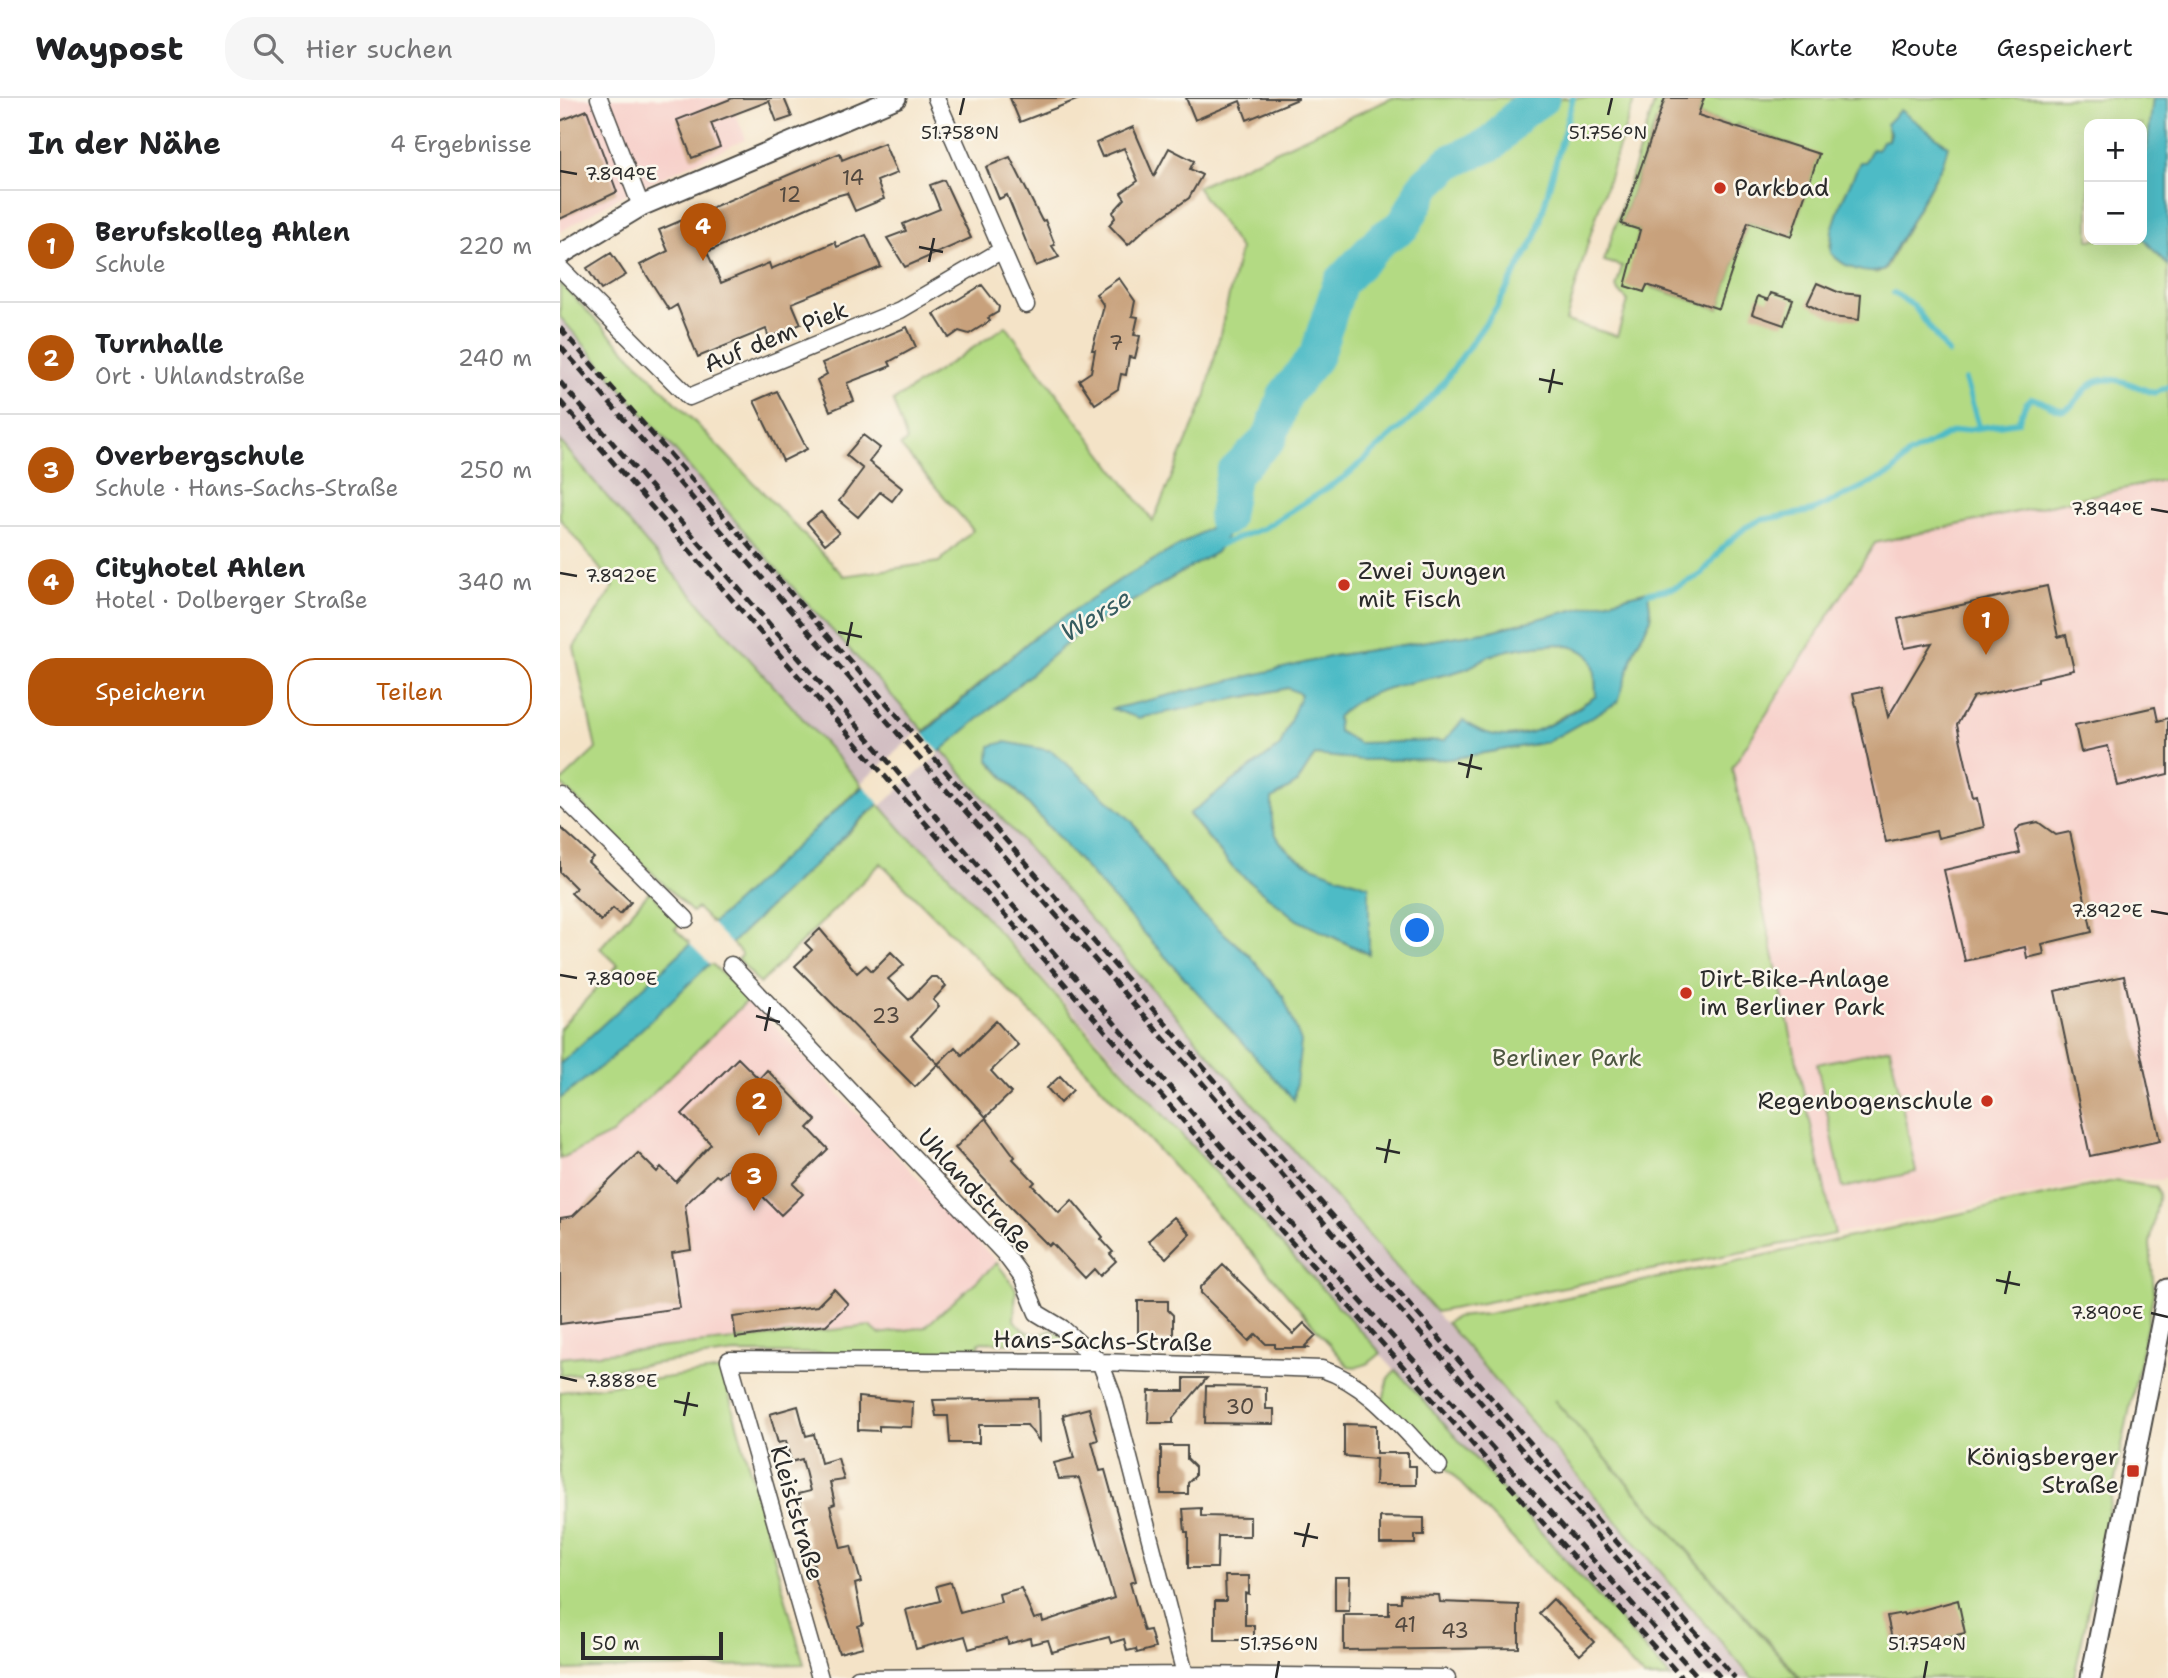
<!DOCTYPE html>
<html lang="de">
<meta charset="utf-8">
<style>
:root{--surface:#fff;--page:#f6f6f6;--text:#202124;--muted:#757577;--line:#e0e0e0;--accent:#b45309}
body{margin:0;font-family:"Shantell Sans",sans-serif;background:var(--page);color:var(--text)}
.controls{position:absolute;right:21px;top:21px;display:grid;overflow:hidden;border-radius:14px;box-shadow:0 7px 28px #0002}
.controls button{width:63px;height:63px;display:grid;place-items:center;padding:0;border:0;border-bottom:2px solid var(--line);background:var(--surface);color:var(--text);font:35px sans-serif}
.scale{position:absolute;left:21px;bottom:18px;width:142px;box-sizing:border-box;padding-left:7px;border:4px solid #2b2b2b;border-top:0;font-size:19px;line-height:24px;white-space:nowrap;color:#2b2b2b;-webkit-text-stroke:5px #fbf7ec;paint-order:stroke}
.you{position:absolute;left:858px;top:833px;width:24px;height:24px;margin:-18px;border:5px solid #fff;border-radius:50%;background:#1a73e8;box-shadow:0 0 0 10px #1a73e833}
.badge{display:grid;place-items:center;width:46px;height:46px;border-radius:50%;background:var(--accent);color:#fff;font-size:23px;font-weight:700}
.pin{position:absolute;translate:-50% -58px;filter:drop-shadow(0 2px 4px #0008)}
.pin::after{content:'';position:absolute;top:37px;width:24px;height:21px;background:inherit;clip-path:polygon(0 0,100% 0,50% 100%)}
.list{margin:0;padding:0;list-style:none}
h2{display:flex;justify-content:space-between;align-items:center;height:91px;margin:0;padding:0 28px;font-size:30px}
h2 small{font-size:23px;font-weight:400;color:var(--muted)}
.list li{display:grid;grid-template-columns:46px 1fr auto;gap:21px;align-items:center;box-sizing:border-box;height:112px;padding:0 28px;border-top:2px solid var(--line)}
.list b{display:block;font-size:26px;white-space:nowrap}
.list p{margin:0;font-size:23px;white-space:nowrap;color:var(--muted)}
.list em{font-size:23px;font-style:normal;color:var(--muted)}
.actions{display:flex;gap:14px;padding:21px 28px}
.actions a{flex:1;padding:16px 0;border:2px solid var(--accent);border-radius:28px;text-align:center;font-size:24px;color:var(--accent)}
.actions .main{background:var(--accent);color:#fff}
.icon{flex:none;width:38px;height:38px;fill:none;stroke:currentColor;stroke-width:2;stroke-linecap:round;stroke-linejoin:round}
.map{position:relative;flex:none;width:1608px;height:1580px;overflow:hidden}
header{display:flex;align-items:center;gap:42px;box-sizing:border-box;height:98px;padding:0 35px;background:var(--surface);border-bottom:2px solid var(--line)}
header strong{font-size:33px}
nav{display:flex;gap:38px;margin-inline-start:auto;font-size:24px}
.search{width:490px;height:63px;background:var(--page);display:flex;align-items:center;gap:18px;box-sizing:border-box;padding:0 24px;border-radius:28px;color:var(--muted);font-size:26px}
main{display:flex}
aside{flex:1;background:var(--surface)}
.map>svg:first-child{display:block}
.built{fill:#f7d0ca}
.industrial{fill:#d2bec2}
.green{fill:#b3da83;stroke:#6f8257;stroke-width:2;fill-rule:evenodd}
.water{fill:#4dbbc6;stroke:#3c7378;stroke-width:2;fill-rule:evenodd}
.pier{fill:#f4e3c7}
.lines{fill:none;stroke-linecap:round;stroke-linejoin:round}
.stream{stroke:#4dbbc6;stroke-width:6}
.river{stroke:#4dbbc6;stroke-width:35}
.building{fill:#c8a17c}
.minor-casing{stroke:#494742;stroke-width:19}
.tertiary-casing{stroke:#494742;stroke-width:23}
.minor{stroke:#fff;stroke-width:16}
.tertiary{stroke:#fff;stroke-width:19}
.rail{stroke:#2b2b2b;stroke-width:5;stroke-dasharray:10 5;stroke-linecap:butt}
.ticks{fill:none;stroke:#2b2b2b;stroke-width:2.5}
.poi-dot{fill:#c8321e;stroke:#fbf7ec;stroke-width:2.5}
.labels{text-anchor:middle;stroke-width:5;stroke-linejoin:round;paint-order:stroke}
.number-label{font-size:21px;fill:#52483f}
.poi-label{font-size:24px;fill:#2b2b2b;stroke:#fbf7ec;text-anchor:start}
.street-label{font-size:24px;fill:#2b2b2b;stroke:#fbf7ec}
.park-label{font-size:24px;fill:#4d5741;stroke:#fbf7ec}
.water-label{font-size:26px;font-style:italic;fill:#375d61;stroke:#fbf7ec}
.ticks-label{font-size:18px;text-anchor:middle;fill:#2b2b2b;stroke:#fbf7ec;stroke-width:5;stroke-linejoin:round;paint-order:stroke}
</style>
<header>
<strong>Waypost</strong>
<div class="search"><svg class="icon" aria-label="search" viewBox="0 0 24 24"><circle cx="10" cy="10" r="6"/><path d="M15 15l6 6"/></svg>Hier suchen</div>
<nav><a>Karte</a><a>Route</a><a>Gespeichert</a></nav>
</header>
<main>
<aside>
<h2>In der Nähe<small>4 Ergebnisse</small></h2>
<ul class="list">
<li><span class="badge">1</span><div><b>Berufskolleg Ahlen</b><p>Schule</p></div><em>220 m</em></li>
<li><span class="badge">2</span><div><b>Turnhalle</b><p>Ort · Uhlandstraße</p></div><em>240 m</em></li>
<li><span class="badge">3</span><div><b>Overbergschule</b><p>Schule · Hans-Sachs-Straße</p></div><em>250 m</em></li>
<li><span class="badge">4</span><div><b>Cityhotel Ahlen</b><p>Hotel · Dolberger Straße</p></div><em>340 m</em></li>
</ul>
<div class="actions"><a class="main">Speichern</a><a>Teilen</a></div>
</aside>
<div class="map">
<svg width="1608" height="1580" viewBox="0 0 1608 1580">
<rect width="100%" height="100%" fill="#fbf7ec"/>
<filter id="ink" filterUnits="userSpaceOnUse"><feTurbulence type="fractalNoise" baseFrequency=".0143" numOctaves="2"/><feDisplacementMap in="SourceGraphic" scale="14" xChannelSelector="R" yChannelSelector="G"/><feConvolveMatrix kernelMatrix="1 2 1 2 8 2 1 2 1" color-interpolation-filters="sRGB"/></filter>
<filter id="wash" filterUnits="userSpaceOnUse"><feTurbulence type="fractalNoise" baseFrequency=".00686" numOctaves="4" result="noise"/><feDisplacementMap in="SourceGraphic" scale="28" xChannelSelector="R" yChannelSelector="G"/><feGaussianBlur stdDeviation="1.57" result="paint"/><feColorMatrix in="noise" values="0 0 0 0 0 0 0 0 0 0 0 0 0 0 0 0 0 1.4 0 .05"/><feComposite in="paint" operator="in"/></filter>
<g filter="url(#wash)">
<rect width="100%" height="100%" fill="#f4e3c7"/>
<path class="built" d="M0,0H169L186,41L57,100L0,134Z
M1608,381V1078L1600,1082L1552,1080L1275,1136L1171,670L1315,445Z
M189,901L437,1164L364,1228L319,1235L310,1227L0,1259V1061L52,1036Z"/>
<path class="industrial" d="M0,219L228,484L377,647L880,1220L1190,1580H1111L371,756L346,736L86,445L0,342Z"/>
<path class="green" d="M832,0H975L962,14L1002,0H1075L1029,141L1006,223L1057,238L1068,203L1056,190L1062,168L1044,163L1096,0H1105L1098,17L1125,26L1123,32L1096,23L1061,126L1080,132L1074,153L1100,161L1091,189L1159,211L1188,124L1231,138L1258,57L1177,26L1176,29L1138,17L1144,0H1593L1587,52L1582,56V26H1529V142L1582,139L1608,168V381L1315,445L1172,670L1275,1136L876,1214L380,650L520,534L656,454L673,378L654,427L561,481L474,539L364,633L228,484L0,219V185L284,478L379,464L413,432L340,348L347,343L333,303L446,228L593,423L645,300L680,151L637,89ZM1329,29L1383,65L1325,171L1316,175L1270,148C1278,101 1292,73 1328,42ZM1088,493L1091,521L1075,550L1057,604L987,644L890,661L804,662L755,657L737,685L712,701C712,710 711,721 713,729C723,766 777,777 808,788V856L737,822L673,770L629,717L720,648L742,596L728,590L682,600L773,558L931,533ZM429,663L572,723L605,775L637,812L689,857L734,1001Z
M0,343L86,445L302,687L154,827L137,810L132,814L0,685L36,651L14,549L54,488L0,421Z
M998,546C1036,552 1035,562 1036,598L978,633L937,640L897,631L884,643L828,646L798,645L778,633L777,619C808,585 864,585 905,571C914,568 921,562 929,558C951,549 975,548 998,546Z
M319,706L345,736L371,757L516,921L821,1255C810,1265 802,1271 788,1268L692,1155L498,942L321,765L200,886L178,861L182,856L171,845Z
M90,793L120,826L115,831L189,901L52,1036L0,1061V930L58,867L40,850Z
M1330,950L1356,1074L1283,1090L1257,966Z
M1554,1083L1596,1089L1599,1096L1590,1146L1594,1193L1514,1580H1241L994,1302L1239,1580H1192L886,1225L896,1219L928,1216Z
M437,1165L456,1191L454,1222C463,1235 477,1240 491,1232L508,1242L507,1246L419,1244L418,1256L175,1255L0,1278V1260L310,1228L319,1236L365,1229Z
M162,1272L244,1566L4,1572L0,1555V1294Z
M836,1272L1111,1580H1084L823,1303L828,1280Z"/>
<path class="water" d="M1593,0H1608V168L1582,139V56L1587,52Z
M1340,12L1388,48L1383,65L1324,171C1307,179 1283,169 1271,155L1272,132L1281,105L1300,64H1305L1312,51L1317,52L1322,43L1328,42L1330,35L1326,26Z
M673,376L675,413L672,430L656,454L520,534L307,716L48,963L0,1001V966L257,729L474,539L561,481L654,427Z
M1088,493L1091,521L1075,550L1058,604L987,644L890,661L804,662L755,657L737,685L712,701C712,710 711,721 713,729C723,766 777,777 809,788V856L737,822L673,770L629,716L720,648L741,596L728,590L579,620L552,611L773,558L931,533ZM998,546C1036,552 1035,562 1036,598C996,626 948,658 903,622L884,643L798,645L778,633L777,619C808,585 864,585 905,571C914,568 921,562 929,558C951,549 975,548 998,546Z
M445,644L492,653L572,723L605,775L637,812L689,857L723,898L741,944L734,1002L429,662L430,648Z"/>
<path class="pier" d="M360,632L380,655L321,708L301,685Z
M151,825L173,848L151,867L129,845Z"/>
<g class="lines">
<path class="stream" d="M1334,195L1354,208L1388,255
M1405,282L1419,328
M656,448L704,430L786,378L856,316L882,287L936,210L976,138L1013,0
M1088,495L1114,490L1141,477L1165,447L1186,429L1201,422L1252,413L1332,375L1348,357L1392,334L1458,324L1466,305L1472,300C1482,302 1494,312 1503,312C1515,312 1523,285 1542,282C1562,279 1577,290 1595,295L1608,289"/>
<path class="river" d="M665,421L673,376L710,339L725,297L756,258L780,185L822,141L844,127L865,87L890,64L933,45L960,15L982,0"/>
</g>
<g id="blocks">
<path class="building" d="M173,0H224L232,19L217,24L209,3L151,25L160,49L132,60L117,22Z
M450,0H518L519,1L460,24Z
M626,0H738V1L687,22L680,3L635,22Z
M1105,0H1144L1138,17L1259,56L1231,138L1188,124L1159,211L1087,187L1084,194L1065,188L1080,132L1061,126Z
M27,12L57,94L0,121V23Z
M573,29L594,78L609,50L634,63L630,71L642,77L629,100L586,130L568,147L549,127L555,120L553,114L565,101L561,95L578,83L564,50L542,59L536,45Z
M324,45L337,75L317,83L324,101L295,113L287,95L272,99L147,154L161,185L209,165L211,171L275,144L277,149L306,137L321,169L232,205L241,226L209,240L206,231L138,259L117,207L109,212L80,167L108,153L99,132L280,55L282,62Z
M450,59L482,123L485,122L495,147L492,148L499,159L476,168L447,97L439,101L426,69Z
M384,82L411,140L345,169L327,140L346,133L343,126L380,111L370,87Z
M51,155L66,177L41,192L27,170Z
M559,180L575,203L572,218L578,219L574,237L580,238L575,260L569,259L566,277L561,276L558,291L535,306L519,282L531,274L535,252H532L544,208L536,196Z
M1257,185L1280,195L1301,197L1299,222L1272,219L1247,206Z
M422,187L439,209L438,214L428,220L430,223L409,236L399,233L389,240L374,216Z
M1211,195L1233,202L1224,227L1192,216L1198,198L1208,202Z
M347,229L356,249L329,264L331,268L287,285L294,303L270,313L257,282L267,276L262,265Z
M217,293L247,351L223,363L194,303Z
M303,337L320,350L309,364L342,390L332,403L320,394L298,419L279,403L303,371L286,357Z
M261,414L279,435L265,446L247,425Z
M1487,488L1498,539L1506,537L1514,572L1478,580V584L1413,599L1397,627L1414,701L1418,700L1424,729L1378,740L1376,733L1326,744L1293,595L1321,589L1328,619L1372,545L1345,550L1338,521Z
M1595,609L1598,623L1608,620V676L1557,688L1548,648L1521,654L1515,627Z
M1478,724L1496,737L1510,734L1532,834L1482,846L1484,856L1467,860L1465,849L1405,863L1384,772L1460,755L1455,735L1460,728Z
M0,729L33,759L28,764L71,804L60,816L53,810L41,823L11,795L16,790L0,774Z
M260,831L297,875L306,867L312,873L331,854L344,867L328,881L349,902L371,879H377L386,888L373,902L379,908L351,938L378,966L395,949L402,957L436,923L458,947L431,973L451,995L426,1019L378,966L355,989L235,868L252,852L245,845Z
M1564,878L1600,1043L1530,1058L1495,893Z
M178,960L199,981L207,972L256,1022L248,1030L268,1051L233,1086L243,1096L221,1117L172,1067L159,1079L156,1077L125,1107L131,1152L112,1155L120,1210L0,1226V1120L13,1118L78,1055L97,1074L101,1069L116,1084L151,1046L122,1016Z
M500,978L513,992L500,1005L487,990Z
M426,1020L455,1059L453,1061L475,1084L472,1087L499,1115L512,1102L543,1139L541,1141L553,1154L550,1156L556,1163L540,1178L534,1171L525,1180L492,1145L489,1148L449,1108L395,1050Z
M614,1119L630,1136L606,1160L588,1143Z
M663,1167L733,1236L744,1225L756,1237L745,1248L748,1250H715V1246H706L696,1236L689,1243L641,1195V1189Z
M274,1191L288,1206L266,1227L176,1240L173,1219L257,1208Z
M578,1203H608V1212L613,1217V1243H578Z
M624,1280H647L613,1320V1325H588L589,1293H624Z
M646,1288L706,1289V1311H714V1326L645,1325Z
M298,1299L353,1304L352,1329L319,1328V1333L298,1332Z
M478,1300L479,1343L467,1327H419V1345H390L388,1318H376L373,1302Z
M238,1308L246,1338L254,1336L261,1365L278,1360L284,1382L270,1384L275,1406L270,1408L281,1450L291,1448L301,1484L295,1486L303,1526L298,1528L303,1549L279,1555L252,1473L255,1472L238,1396L250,1393L242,1361L231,1364L226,1343L218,1345L210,1316Z
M529,1310L538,1342L532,1344L540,1373L545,1372L576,1483L570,1485L584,1533L590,1532L595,1550L577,1555L576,1551L567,1553L564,1541L551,1545L549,1539L492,1554L488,1542L471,1546L470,1540L448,1546L447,1540L409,1551L405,1538L356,1551L346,1512L380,1503L376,1488L391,1484L400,1515L441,1504L439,1496L461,1490L474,1521L482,1519L483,1524L554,1500L519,1380L499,1381L494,1365L514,1360L503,1317Z
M784,1326L816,1327V1355H848V1368H856V1387H815L816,1361L784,1358Z
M601,1348H627V1361L635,1369V1378L628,1385V1396H601Z
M641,1410V1418L690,1419V1438H658L657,1470H628V1434H625L623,1411Z
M820,1419L864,1420V1437H855V1446H820Z
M665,1478H689V1496L685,1495V1527H694V1542H655V1503H666Z
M775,1479H790L789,1513H775Z
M841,1496L879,1497L880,1504L959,1507V1550L784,1552V1517H829V1504H841Z
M993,1501L1034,1544L1020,1557L979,1515Z
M1398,1502L1405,1535L1387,1539V1543L1334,1550L1327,1518L1343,1515L1344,1517Z"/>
</g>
</g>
<g filter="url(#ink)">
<use href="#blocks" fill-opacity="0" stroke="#494742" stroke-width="2"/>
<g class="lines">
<defs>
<path id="minor" d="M39,0L81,108
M442,152L466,207
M0,170L129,299L340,212L442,152L376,0
M0,696L126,821
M171,867L444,1155L462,1179L477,1215L502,1230L540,1264L553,1298L626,1580
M260,1580L169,1262L540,1264L762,1271C811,1287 843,1332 879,1368
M298,1580L626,1577L887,1580"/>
<path id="tertiary" d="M0,157L81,108L336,0
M1531,1580L1608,1191"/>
</defs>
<use href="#minor" class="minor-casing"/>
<use href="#tertiary" class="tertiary-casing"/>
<use href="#minor" class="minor"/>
<use href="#tertiary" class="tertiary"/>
<path class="rail" d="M0,230L1175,1580
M0,248L1161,1580
M0,284L641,1025L1139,1580
M0,303L632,1033L1122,1580"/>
</g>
</g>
<path class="ticks" d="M400,17L404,0M1048,17L1052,0M0,73L17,76M359,149L383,154M369,164L374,140M979,281L1003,286M989,295L994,271M1591,411L1608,414M0,475L17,478M278,534L302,539M287,548L292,524M898,665L922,671M907,680L912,656M1591,813L1608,816M0,877L17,880M196,918L220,924M205,933L210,909M816,1050L840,1055M825,1065L830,1041M1436,1182L1460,1187M1445,1196L1450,1173M1591,1215L1608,1219M0,1279L17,1283M114,1303L138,1308M124,1318L129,1294M734,1435L758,1440M743,1449L749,1425M716,1580L719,1563M1364,1580L1367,1563"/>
<g class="poi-dot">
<circle cx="1160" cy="90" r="7"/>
<circle cx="784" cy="487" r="7"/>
<circle cx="1126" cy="895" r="7"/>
<circle cx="1427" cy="1003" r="7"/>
<rect x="1566" y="1366" width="14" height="14" rx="3.5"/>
</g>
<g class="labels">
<g class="number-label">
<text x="293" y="87">14</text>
<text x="230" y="104">12</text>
<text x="556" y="252">7</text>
<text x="326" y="925">23</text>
<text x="680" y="1316">30</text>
<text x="845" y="1534">41</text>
<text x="895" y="1540">43</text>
</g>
<g class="poi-label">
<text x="1174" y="98">Parkbad</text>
<text x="798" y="481">Zwei Jungen<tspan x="798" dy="28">mit Fisch</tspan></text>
<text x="1140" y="889">Dirt-Bike-Anlage<tspan x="1140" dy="28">im Berliner Park</tspan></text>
<text x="1413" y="1011" text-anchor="end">Regenbogenschule</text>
<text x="1559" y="1367" text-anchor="end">Königsberger<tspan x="1559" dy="28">Straße</tspan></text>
</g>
<g class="street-label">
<text transform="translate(216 239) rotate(-22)" y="8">Auf dem Piek</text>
<text transform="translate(415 1093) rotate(48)" y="8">Uhlandstraße</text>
<text transform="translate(543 1243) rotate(1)" y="8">Hans-Sachs-Straße</text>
<text transform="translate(237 1415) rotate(74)" y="8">Kleiststraße</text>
</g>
<g class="park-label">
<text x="1007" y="968">Berliner Park</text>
</g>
<g class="water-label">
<text transform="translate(536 517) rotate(-31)" y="9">Werse</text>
</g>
</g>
<g class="ticks-label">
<text x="400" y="41">51.758°N</text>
<text x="1048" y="41">51.756°N</text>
<text x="61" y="82">7.894°E</text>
<text x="1547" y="417">7.894°E</text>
<text x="61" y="484">7.892°E</text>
<text x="1547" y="819">7.892°E</text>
<text x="61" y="887">7.890°E</text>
<text x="1547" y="1221">7.890°E</text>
<text x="61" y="1289">7.888°E</text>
<text x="719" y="1552">51.756°N</text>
<text x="1367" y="1552">51.754°N</text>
</g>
</svg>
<div class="controls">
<button>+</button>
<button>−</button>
</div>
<div class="scale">50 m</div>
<div class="you"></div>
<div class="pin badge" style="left:1426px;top:557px">1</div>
<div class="pin badge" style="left:199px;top:1038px">2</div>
<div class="pin badge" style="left:194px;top:1113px">3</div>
<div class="pin badge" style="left:143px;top:163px">4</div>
</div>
</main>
